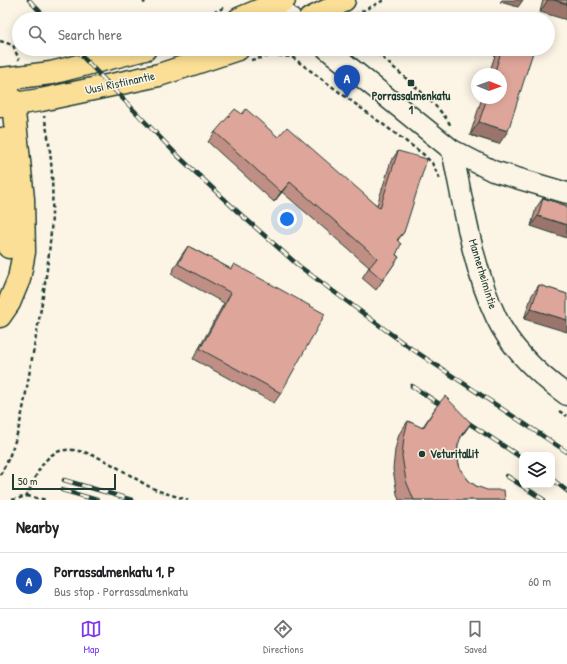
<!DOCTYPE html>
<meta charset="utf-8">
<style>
:root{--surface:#fff;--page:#f6f6f6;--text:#202124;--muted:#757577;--line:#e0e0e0;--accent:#7c3aed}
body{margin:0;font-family:"Patrick Hand",sans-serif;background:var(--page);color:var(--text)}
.controls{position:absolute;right:12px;bottom:12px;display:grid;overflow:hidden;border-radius:8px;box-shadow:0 2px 10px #0003}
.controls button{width:36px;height:36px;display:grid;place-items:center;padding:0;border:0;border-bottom:1px solid var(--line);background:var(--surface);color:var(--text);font:20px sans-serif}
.compass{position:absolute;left:471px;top:68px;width:36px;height:36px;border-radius:50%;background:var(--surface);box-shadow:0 2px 10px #0003;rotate:91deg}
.scale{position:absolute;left:12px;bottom:10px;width:104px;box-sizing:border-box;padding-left:4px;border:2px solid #1f3d34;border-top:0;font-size:11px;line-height:14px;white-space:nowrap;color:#1f3d34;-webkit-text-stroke:3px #fcf5e5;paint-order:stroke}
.you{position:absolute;left:287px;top:219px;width:14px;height:14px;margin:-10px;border:3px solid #fff;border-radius:50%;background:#1a73e8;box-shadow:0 0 0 6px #1a73e833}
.badge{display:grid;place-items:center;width:26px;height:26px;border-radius:50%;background:var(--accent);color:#fff;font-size:13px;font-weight:700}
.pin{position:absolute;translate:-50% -33px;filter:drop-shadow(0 1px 2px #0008)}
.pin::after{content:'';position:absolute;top:21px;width:14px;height:12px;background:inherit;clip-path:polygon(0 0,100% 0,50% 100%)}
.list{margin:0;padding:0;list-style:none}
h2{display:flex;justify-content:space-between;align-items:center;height:52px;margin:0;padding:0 16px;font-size:17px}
h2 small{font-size:13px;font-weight:400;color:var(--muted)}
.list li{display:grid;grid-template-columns:26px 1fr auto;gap:12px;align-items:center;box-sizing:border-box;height:56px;padding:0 16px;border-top:1px solid var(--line)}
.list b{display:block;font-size:15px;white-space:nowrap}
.list p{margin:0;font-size:13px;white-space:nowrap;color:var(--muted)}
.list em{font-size:13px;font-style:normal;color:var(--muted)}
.icon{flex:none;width:22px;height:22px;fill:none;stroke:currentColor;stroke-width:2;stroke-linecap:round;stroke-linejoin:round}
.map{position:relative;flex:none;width:567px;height:500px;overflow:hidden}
.search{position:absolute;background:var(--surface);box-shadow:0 2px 10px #0003;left:12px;right:12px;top:12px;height:44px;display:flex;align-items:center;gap:10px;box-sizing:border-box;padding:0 14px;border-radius:22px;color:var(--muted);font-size:15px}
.sheet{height:108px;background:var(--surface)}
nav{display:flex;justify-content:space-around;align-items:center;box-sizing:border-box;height:56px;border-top:1px solid var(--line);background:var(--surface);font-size:11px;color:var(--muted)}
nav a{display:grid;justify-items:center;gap:2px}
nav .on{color:var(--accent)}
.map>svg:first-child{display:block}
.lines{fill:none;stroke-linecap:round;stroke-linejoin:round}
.minor-casing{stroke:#1f3d34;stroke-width:23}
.major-casing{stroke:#1f3d34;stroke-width:25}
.highway-casing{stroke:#1f3d34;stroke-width:25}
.path{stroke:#1f3d34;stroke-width:2.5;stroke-dasharray:4 3;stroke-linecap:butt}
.minor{stroke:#fcf5e5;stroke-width:20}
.major{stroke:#fbdf96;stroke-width:22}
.highway{stroke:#fbdf96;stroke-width:22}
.rail-casing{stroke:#1f3d34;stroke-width:4.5}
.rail{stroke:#fcf5e5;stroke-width:3;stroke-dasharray:9;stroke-linecap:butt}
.wall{fill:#bf8e84;stroke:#1f3d34}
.shaded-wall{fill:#9b746c;stroke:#1f3d34}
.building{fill:#dea59a;stroke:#1f3d34}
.poi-dot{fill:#1f3d34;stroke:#fcf5e5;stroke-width:1.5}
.labels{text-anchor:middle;stroke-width:3;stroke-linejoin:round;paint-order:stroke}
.street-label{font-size:12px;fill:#1f3d34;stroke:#fcf5e5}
.poi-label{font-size:12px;font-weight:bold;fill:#1f3d34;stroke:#fcf5e5}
</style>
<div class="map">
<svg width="567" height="500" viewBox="0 0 567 500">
<rect width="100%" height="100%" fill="#fcf5e5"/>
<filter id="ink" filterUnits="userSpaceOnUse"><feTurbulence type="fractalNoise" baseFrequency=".025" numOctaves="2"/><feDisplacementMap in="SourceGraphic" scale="8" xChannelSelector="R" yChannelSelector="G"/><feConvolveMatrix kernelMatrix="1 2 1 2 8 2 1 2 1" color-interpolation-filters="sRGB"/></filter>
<g filter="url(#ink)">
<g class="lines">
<defs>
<path id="minor" d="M270,0L291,19
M327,49L452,150L493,171L567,193
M452,150C464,206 472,266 496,317C511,349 539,375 567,395"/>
<path id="major" d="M239,19L284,0
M310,19L330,9L344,0
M2,79L51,73L145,49
M0,106L41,100L159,75L238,49"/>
<path id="highway" d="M0,139L9,222V247
M0,316L9,303L19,279L24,252L23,199L13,103L2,79"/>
</defs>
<use href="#minor" class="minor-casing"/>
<use href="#major" class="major-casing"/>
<use href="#highway" class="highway-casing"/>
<path class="path" d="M143,0L145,4
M355,15L384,0
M201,19L225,7
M0,41L13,45L19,60
M372,49C388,63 446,110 451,127
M292,57L302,49
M251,60L274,55L292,57L423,154L432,163L440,179
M559,411L567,416
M0,475C20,441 24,402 31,364C46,281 63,200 44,116
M27,496L47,500
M12,500L27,496C34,481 40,461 55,453C82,439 127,475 150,487C162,493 176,496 188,500"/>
<use href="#minor" class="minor"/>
<use href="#major" class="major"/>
<use href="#highway" class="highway"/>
<defs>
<path id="rail" d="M29,0L47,19
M75,49L176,154L238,212L299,266L406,345L567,452
M412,386L447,409
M461,418L522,458
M507,476L544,500
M552,479L567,491
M64,480L132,500
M62,490L97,500"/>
</defs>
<use href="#rail" class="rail-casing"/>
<use href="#rail" class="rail"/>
</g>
<path class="wall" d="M543,0H567L540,12Z
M497,49H534L499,144L470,135L482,98H501V74H489Z
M242,114L278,137L377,205L391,161L398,151L404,232L398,240L396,255L399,257L376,290L362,278L369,267L282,192L274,202L208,142L215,132Z
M543,198L567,206L531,226L536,208Z
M188,246L231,269L234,264L281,393L274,403L193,359L224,303L171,274L181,256Z
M539,285L567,294L524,319L532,295Z
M436,407L471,423L460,438L458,445L457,455L460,469L469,481L476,486L505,500H399L397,494L393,469L395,450L399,434L408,421L422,428Z"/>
<path class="shaded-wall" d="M502,0H523L518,7L500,2Z
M548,0H554L567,4V20L540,12Z
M479,122L508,131L499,144L470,135Z
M290,182L274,202L281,192Z
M538,216L567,225V238L531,226Z
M531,309L567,320V332L524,319Z
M471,423L462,436L453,447L462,434Z"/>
<path class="building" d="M554,0H567V4Z
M502,49H534L508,131L479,122L487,98H501V74H494Z
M235,109L242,114L246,109L278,137L287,127L380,208L398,151L427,159L407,223L404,232L397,240L401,244L396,255L399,257L383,280L369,268L377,258L290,182L281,192L215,132Z
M543,198L567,206V225L538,216Z
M188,246L231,269L234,264L325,314L281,393L200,349L231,293L178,264Z
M539,285L567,294V320L531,309Z
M445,396L471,423L462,434L458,445L457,455L460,469L469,481L476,486L487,490H504L505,500H414L406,481L402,456L404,437L408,421L423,428L436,407Z"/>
</g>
<g class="poi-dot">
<rect x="407" y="79" width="8" height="8" rx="2"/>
<circle cx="422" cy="454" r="4"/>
</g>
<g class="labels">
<g class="street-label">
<text transform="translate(120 83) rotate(-12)" y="4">Uusi Ristiinantie</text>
<text transform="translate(483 274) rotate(73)" y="4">Mannerheimintie</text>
</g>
<g class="poi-label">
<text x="411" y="100">Porrassalmenkatu<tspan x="411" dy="14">1</tspan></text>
<text x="430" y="458" text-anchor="start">Veturitallit</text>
</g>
</g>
</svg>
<div class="controls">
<button><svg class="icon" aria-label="layers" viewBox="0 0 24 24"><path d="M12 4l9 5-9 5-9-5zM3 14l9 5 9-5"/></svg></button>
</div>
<svg class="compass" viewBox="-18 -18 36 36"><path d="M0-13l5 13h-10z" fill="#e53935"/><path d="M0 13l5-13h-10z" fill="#757577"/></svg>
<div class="scale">50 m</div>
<div class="you"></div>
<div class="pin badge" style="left:347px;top:98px;background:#1a4fb4">A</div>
<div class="search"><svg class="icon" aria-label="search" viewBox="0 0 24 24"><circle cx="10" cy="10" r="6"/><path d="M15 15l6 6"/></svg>Search here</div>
</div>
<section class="sheet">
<h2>Nearby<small></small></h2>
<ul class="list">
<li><span class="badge" style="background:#1a4fb4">A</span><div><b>Porrassalmenkatu 1, P</b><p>Bus stop · Porrassalmenkatu</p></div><em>60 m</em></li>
</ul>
</section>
<nav>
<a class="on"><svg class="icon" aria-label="map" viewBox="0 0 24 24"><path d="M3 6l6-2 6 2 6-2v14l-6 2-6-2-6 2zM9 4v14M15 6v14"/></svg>Map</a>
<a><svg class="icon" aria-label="directions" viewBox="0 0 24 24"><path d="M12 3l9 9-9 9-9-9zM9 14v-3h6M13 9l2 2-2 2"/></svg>Directions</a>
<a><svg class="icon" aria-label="saved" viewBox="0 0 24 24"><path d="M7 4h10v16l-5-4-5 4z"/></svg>Saved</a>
</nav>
